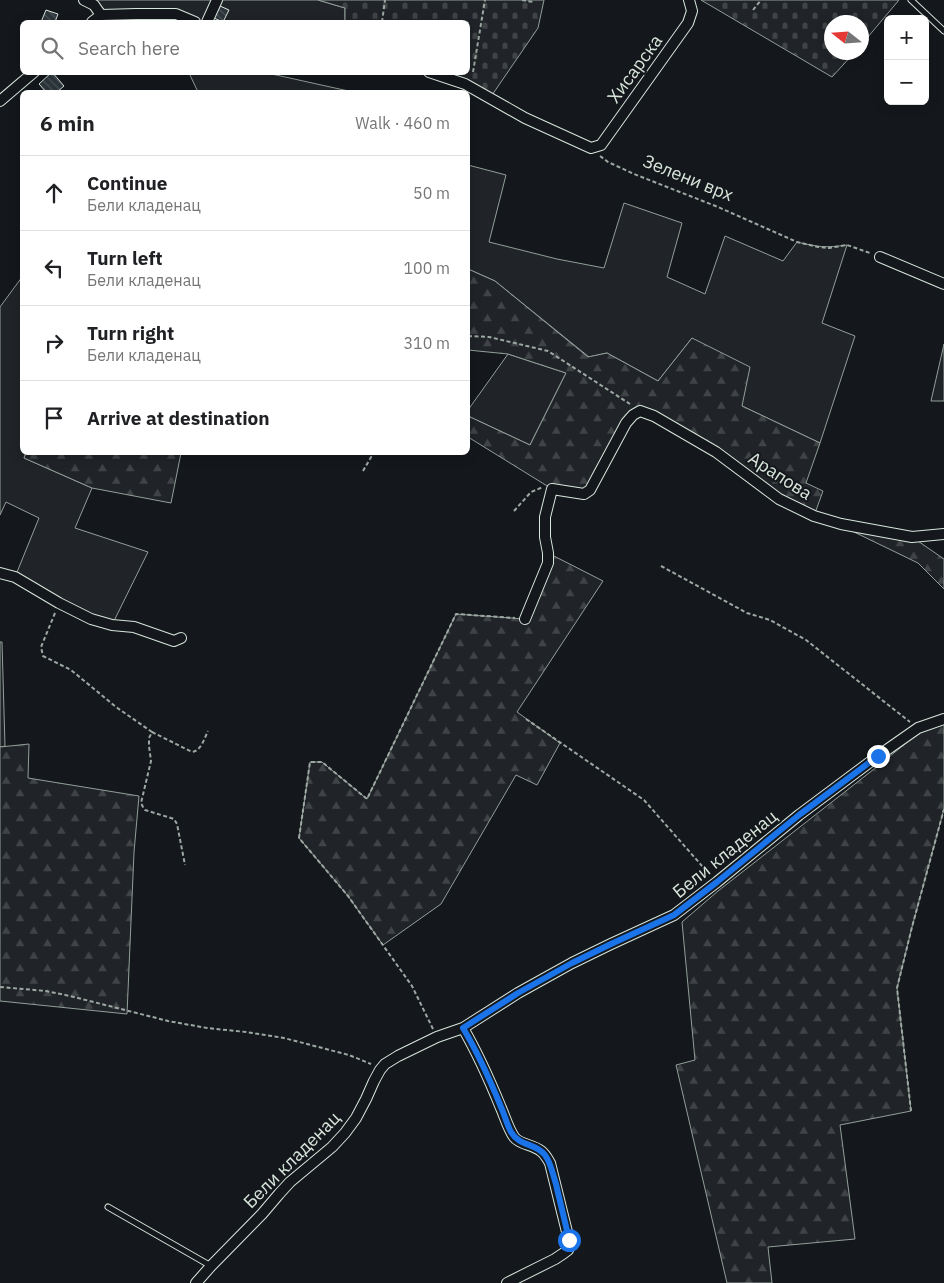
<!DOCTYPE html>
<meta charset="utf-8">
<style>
:root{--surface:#fff;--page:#f2f2f2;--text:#202124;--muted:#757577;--line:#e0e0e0}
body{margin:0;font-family:"IBM Plex Sans",sans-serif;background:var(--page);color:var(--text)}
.controls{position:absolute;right:15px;top:15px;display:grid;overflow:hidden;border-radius:8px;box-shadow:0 2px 12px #0003}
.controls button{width:45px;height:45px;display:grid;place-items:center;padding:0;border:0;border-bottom:1px solid var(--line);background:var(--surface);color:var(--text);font:25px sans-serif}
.compass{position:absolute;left:824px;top:15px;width:45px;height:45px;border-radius:50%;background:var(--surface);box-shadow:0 2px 12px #0003;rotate:287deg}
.stop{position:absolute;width:15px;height:15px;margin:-11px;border:4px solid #1a73e8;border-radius:50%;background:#fff}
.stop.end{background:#1a73e8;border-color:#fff;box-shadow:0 1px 5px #0008}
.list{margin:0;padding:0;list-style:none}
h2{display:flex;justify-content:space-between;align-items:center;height:65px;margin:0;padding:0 20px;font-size:21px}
h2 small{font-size:16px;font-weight:400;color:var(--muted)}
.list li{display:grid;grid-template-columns:32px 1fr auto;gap:15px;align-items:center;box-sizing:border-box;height:75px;padding:0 20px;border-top:1px solid var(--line)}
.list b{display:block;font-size:19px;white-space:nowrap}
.list p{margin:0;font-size:16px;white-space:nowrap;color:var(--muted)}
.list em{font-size:16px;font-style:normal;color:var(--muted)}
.icon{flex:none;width:28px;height:28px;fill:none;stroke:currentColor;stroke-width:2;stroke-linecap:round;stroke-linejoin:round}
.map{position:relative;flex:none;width:944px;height:1283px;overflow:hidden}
.search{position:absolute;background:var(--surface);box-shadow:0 2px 12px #0003;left:20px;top:20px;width:450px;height:55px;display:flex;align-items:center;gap:12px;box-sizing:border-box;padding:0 18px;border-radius:8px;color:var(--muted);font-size:19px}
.panel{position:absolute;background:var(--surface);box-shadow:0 2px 12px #0003;left:20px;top:90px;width:450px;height:365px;border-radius:8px}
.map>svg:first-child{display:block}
.grass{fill:#202428;stroke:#939e99}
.forest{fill:url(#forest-firs);stroke:#939e99}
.cemetery{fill:url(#cemetery-stones);stroke:#939e99}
.building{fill:url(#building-back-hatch);stroke:#d8e6dc}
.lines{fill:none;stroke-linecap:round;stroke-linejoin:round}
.lane-casing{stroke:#d8e6dc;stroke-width:7}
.street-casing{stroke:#d8e6dc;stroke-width:12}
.path{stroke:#9da8a2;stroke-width:2;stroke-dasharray:4 2.5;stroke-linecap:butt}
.lane{stroke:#14181c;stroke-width:5}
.street{stroke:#14181c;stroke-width:10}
.route{stroke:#1a73e8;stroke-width:6}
.labels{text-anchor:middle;stroke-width:4;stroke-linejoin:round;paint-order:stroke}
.street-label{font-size:18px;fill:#d8e6dc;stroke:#14181c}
</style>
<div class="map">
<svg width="944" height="1283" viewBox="0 0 944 1283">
<defs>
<pattern id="forest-firs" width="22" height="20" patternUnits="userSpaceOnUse" patternTransform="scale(1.25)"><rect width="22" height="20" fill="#202428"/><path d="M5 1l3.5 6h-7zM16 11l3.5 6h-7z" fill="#404447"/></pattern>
<pattern id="cemetery-stones" width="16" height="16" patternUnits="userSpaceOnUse" patternTransform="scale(1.25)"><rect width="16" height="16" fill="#202428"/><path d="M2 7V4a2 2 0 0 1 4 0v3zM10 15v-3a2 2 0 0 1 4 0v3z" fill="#404447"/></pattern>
<pattern id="building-back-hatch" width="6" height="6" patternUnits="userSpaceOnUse" patternTransform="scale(1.25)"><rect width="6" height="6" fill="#2c363c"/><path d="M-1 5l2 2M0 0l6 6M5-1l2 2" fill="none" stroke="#4a5358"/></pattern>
</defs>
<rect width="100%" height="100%" fill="#14181c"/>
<path class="grass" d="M84,0H318L345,8V22H164L160,14L101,15Z
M189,73H267L353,92H198Z
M468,165L506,175L489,242L557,259L604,268L624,203L682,223L667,277L705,294L725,236L783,261L797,242C818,247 825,248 847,245L822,323L855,336L820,443L742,406L692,338L658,381L607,353L589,357L495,281L468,269Z
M22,277V452L26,453L24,458L92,488L75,528L148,552L112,625L15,577L39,518L6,502L0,515V307Z
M944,344V401H931Z
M508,354L566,373L530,445L468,416V410Z
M0,642H2L5,746L0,747Z"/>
<path class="forest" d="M468,269L495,281L588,357L607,353L658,381L692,338L750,367L742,406L820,443L806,483L823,491L814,516L912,537L944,559V589L918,563L854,532L814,516L716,452L640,411L590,490L552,489L468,437V416L530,445L566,373L508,354L468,350Z
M26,453V452L181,453L171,503L92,488L24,458Z
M548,553L603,581L517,712L560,743L537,785L516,775L441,904L383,945L348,896L299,838L310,762H322L367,799L456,614L525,619Z
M944,721V809L912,927L897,988L911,1111L840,1125L855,1239L768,1247L772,1283H727L676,1065L695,1060L682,922L718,891L883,762L917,734Z
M29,744L28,778L139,796L134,852L127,1014L0,1001V747Z"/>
<path class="cemetery" d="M318,0H544L538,28L490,98L429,73L468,72V22H345V8Z
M701,0H899L862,44V22H832V52L854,53L832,77Z"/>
<path class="building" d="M220,6L229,10L223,22L214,18Z
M46,10L58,14L55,22H41Z
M52,72L64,86L57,92H46L39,84Z"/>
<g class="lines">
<defs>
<path id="lane" d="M911,0L944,31
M108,1207L211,1266"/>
<path id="street" d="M84,0L94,5L101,15
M92,22L101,15L136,14H176L195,22
M207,22L217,0
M429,72L465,84L525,118L591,148L601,145L688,23L692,11L689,0
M0,101L34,72
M880,257L944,284
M0,573L15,577L59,603L91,619L112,625L134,627L174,641L181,638
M525,619L548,563V553L545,537V517L552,489L584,494L590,490L626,423L633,415L640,411L654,416L716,452L779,499L814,516L841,524L912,537L944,534
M463,1028C478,1054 490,1081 501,1108C505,1117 508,1128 514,1137C520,1145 532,1144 541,1151C545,1154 547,1158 550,1163L569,1240L570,1245L568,1250L564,1253L555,1259L507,1283
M196,1283L211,1266L262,1214L279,1194L290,1182L332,1147L345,1133L356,1118L366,1099L374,1081L380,1070L385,1064L398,1056L437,1037L463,1028L518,993L572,963L611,944L674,915L717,882L799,815L878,756L918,728L944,719"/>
</defs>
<use href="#lane" class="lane-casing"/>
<use href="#street" class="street-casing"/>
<path class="path" d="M522,0L533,2
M753,10L761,0
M382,22L385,0
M473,72L485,0
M600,156L608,162L634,174L718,207L797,242L818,247L829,248L847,245L870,253
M468,336L489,337L548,351L630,404
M363,471L374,452
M514,511L531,492L543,487
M661,566L747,613L770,620L806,640L910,722
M55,613L41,647L43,656L71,670L116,707L152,732L149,738V746L151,761L141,803L143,807L145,810L174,819L177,824L185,865
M526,719L644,800L710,875
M152,732L192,752C201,751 204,739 208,731
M0,987L46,991L70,996L168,1021L207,1028L246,1032L284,1038L349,1055L371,1064
M433,1029L412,986L348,896L299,838L310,762H322L367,799L456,614L515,618
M911,1111L897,988L912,927L944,809"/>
<use href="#lane" class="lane"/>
<use href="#street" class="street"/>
</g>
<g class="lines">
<path class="route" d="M569,1240C565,1221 560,1202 556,1184C553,1175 551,1163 545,1155C536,1143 520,1147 511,1132C507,1125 505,1116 501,1107C490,1080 478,1053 463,1028L518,993L572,963L611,944L674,915L717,882L799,815L878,756"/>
</g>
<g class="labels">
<g class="street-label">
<text transform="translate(635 69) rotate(-54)" y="6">Хисарска</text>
<text transform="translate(688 178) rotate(22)" y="6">Зелени врх</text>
<text transform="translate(780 476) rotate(33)" y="6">Арапова</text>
<text transform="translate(725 854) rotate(-39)" y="6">Бели кладенац</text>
<text transform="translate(292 1160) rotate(-45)" y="6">Бели кладенац</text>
</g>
</g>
</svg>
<div class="controls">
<button>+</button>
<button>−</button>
</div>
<svg class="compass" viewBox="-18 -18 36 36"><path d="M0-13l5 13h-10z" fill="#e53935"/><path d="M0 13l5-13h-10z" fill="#757577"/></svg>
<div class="stop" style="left:569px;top:1240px"></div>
<div class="stop end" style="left:878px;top:756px"></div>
<div class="search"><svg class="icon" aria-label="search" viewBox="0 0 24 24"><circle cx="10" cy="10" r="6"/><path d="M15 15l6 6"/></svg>Search here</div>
<section class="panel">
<h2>6 min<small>Walk · 460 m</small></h2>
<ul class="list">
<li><svg class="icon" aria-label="ahead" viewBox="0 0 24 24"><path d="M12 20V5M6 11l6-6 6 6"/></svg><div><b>Continue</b><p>Бели кладенац</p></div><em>50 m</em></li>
<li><svg class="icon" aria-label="left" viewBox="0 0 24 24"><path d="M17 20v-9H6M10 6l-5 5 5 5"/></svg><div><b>Turn left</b><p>Бели кладенац</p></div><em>100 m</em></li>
<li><svg class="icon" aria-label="right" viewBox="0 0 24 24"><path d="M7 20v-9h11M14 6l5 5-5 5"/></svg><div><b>Turn right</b><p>Бели кладенац</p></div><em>310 m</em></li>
<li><svg class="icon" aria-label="arrive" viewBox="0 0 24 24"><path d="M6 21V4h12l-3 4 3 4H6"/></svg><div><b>Arrive at destination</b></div></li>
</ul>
</section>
</div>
